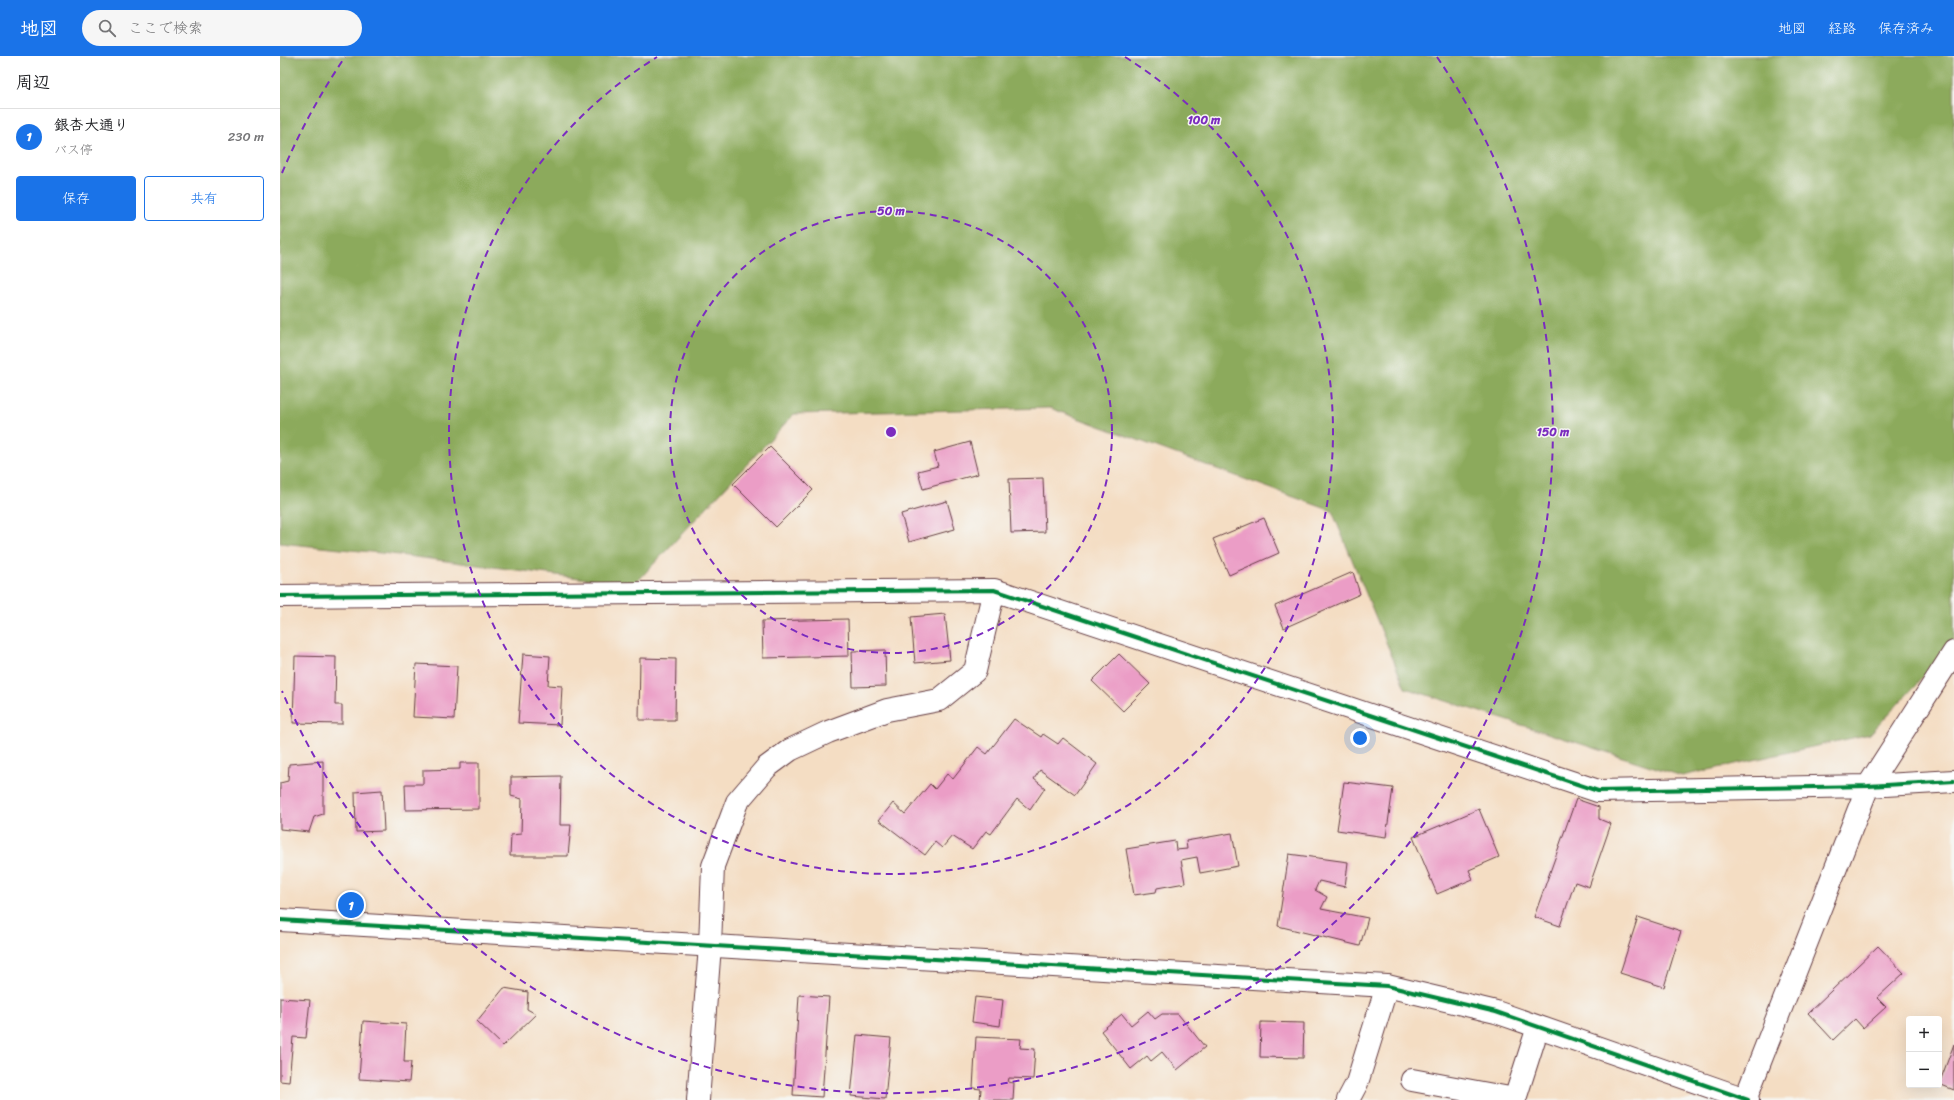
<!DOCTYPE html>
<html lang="ja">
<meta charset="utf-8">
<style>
:root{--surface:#fff;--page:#f6f6f6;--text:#202124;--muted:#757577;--line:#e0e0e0;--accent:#1a73e8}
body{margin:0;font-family:Sriracha,"Klee One",sans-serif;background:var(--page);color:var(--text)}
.controls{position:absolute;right:12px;bottom:12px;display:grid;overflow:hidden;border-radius:4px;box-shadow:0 4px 16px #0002}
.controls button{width:36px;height:36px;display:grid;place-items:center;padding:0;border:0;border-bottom:1px solid var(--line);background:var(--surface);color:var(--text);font:20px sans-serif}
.you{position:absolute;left:1080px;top:682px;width:14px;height:14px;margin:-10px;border:3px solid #fff;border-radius:50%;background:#1a73e8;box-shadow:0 0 0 6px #1a73e833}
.badge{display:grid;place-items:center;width:26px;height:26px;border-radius:50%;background:var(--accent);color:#fff;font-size:13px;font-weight:700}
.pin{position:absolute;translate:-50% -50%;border:2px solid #fff;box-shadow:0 1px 4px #0006}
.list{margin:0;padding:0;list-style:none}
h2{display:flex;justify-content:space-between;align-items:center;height:52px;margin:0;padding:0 16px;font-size:17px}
h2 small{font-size:13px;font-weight:400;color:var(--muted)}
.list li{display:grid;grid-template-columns:26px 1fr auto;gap:12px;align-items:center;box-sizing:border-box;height:56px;padding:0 16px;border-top:1px solid var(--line)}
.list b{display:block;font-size:15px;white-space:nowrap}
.list p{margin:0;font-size:13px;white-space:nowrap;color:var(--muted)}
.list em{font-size:13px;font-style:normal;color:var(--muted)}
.actions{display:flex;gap:8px;padding:12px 16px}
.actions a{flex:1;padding:9px 0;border:1px solid var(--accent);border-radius:4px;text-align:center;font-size:14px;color:var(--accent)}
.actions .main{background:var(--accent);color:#fff}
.icon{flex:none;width:22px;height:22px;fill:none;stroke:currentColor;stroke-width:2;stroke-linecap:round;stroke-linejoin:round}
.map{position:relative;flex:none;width:1674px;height:1044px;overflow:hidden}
header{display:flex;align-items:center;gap:24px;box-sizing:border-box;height:56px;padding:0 20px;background:var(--accent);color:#fff}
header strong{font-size:19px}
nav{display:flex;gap:22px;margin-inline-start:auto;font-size:14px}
.search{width:280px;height:36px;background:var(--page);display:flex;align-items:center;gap:10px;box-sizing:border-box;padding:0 14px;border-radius:22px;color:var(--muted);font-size:15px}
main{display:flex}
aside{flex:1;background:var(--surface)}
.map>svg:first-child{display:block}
.forest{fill:#8caa5c;stroke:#6b6444}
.building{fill:#eb9dc6}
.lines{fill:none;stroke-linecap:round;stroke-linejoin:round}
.minor-casing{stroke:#643c42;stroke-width:24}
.tertiary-casing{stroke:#643c42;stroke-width:24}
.minor{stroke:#fff;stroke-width:22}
.tertiary{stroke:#fff;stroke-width:22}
.cycleway-casing{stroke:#f6f6f2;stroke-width:6}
.cycleway{stroke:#00873e;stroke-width:4}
.ring{fill:none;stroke:#7b2cbf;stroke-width:2;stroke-dasharray:7 5}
.centre{fill:#7b2cbf;stroke:#f6f6f2;stroke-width:2}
.ring-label{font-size:12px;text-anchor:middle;font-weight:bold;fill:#7b2cbf;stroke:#f6f6f2;stroke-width:3;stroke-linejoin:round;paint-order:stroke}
</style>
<header>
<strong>地図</strong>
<div class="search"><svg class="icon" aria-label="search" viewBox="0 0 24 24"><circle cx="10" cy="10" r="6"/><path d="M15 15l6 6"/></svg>ここで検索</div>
<nav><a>地図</a><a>経路</a><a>保存済み</a></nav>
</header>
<main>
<aside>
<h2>周辺<small></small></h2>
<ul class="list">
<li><span class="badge">1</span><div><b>銀杏大通り</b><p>バス停</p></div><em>230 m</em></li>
</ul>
<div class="actions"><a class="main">保存</a><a>共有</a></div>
</aside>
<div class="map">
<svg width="1674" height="1044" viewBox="0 0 1674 1044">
<rect width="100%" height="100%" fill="#f6f6f2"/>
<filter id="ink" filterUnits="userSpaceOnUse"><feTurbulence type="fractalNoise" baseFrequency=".025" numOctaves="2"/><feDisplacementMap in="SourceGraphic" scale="8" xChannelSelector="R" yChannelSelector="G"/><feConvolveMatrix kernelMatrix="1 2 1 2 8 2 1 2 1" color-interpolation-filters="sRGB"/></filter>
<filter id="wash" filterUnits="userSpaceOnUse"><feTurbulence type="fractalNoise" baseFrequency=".012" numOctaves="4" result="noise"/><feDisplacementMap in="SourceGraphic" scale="16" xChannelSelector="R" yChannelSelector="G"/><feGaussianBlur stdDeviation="0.9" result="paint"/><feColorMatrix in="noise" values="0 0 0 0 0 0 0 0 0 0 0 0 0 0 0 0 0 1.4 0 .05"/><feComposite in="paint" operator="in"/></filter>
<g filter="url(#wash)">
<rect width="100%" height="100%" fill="#f4ddc3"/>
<path class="forest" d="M0,0H1674V588L1590,678L1402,720L1125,632L1052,455L770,352L514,358L354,529L111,498L0,487Z"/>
<g id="blocks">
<path class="building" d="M690,386L698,418L643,433L638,415L658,410L654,396Z
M490,391L533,434L496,471L453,428Z
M763,422L765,476L731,477L729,423Z
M667,445L675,473L629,486L621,458Z
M984,462L999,497L949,519L933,483Z
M1073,516L1080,538L1004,572L995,550Z
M665,558L670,604L635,607L631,561Z
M568,563L569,600L483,602L482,565Z
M605,594L606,630L573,631L572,595Z
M243,598L270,600L268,629L282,630L280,669L238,667Z
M839,598L870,628L843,655L812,625Z
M15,600L56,601L55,649H62V668L13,667Z
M360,602L396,603L395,664H359Z
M136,608L177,610L174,663L133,661Z
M734,663L761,681L763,678L778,688L783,682L817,708L795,739L760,714L754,723L765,732L750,754L737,743L711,778L706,775L692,793L672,780L662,792L655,786L645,799L599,764L613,747L625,758L650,728L655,733L667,718L673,723L698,691L707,698Z
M43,705V758L34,761L29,776L0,773V727L8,725L9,708Z
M180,707H199V753L126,754L125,728H143V714L180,713Z
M281,720L280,769H291L288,800H230L231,779L241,778L242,743L231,740V721Z
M1064,726L1113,732L1106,781L1057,774Z
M102,734L104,775L76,776L75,736Z
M1296,743L1319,751V763L1331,768L1309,831L1295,826L1280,870L1254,861Z
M1199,753L1219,801L1189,814L1193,823L1157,838L1133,781Z
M952,777L958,810L920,817L917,801L901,804L905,827L877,832L876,836L854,839L846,793L895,785L896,794L907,793L906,785Z
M1009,798L1068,806L1065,831L1039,825L1035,834L1047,841L1041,853L1088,862L1080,890L998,870Z
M1358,861L1401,875L1384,931L1340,917Z
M1598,890L1624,917L1597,942L1606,951L1583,972L1575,963L1553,984L1528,957Z
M224,932L248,936L247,953L256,958L223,990L197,965Z
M519,939L549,941L542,1041L513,1039Z
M695,941L723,944L720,970L692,966Z
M0,942L30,944L26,982L13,981L9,1026L0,1025Z
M868,955L875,963L882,958H898L925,991L897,1014L882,996L871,1005L867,1000L851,1013L821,975L842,958L851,969Z
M83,965L126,968L124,1006H131L129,1026L79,1023Z
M981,966L1024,967L1023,1002L980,1001Z
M577,979L611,982L605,1043L571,1040Z
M696,981L741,983L740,992L755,993L753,1023L729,1022L728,1026L734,1027L733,1044H700L701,1033L693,1032Z
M1674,988V1034L1659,1028Z"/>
</g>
</g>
<g filter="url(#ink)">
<use href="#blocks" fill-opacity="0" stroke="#643c42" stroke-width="1"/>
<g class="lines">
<defs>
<path id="minor" d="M0,540L714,534L1318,735L1588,730L1674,725
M1132,1024L1235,1043L1258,971
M418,1044L430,890L433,810L457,746L487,711L510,694L548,676L607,654L659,644L695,615L714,534
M1068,1044L1077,1027L1107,930
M1465,1044L1588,730L1674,596"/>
<path id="tertiary" d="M0,864L1107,930L1216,956L1468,1044"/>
</defs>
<use href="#minor" class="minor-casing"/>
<use href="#tertiary" class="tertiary-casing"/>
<use href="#minor" class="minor"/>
<use href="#tertiary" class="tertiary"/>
<defs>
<path id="cycleway" d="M0,540L714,534L1318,735L1588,730L1674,725
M0,864L1107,930L1216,956L1468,1044"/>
</defs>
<use href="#cycleway" class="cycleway-casing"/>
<use href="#cycleway" class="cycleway"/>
</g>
</g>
<g class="ring">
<circle cx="611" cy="376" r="221"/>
<path d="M845 1A442 442 0 1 1 377 1"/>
<path d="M2 117A662 662 0 0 1 65 1M1157 1A662 662 0 1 1 2 635"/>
</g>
<circle cx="611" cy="376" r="6" class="centre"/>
<g class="ring-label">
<text x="924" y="68">100 m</text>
<text x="611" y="159">50 m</text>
<text x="1273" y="380">150 m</text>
</g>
</svg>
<div class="controls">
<button>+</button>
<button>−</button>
</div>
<div class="you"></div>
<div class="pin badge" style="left:71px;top:849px">1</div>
</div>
</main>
